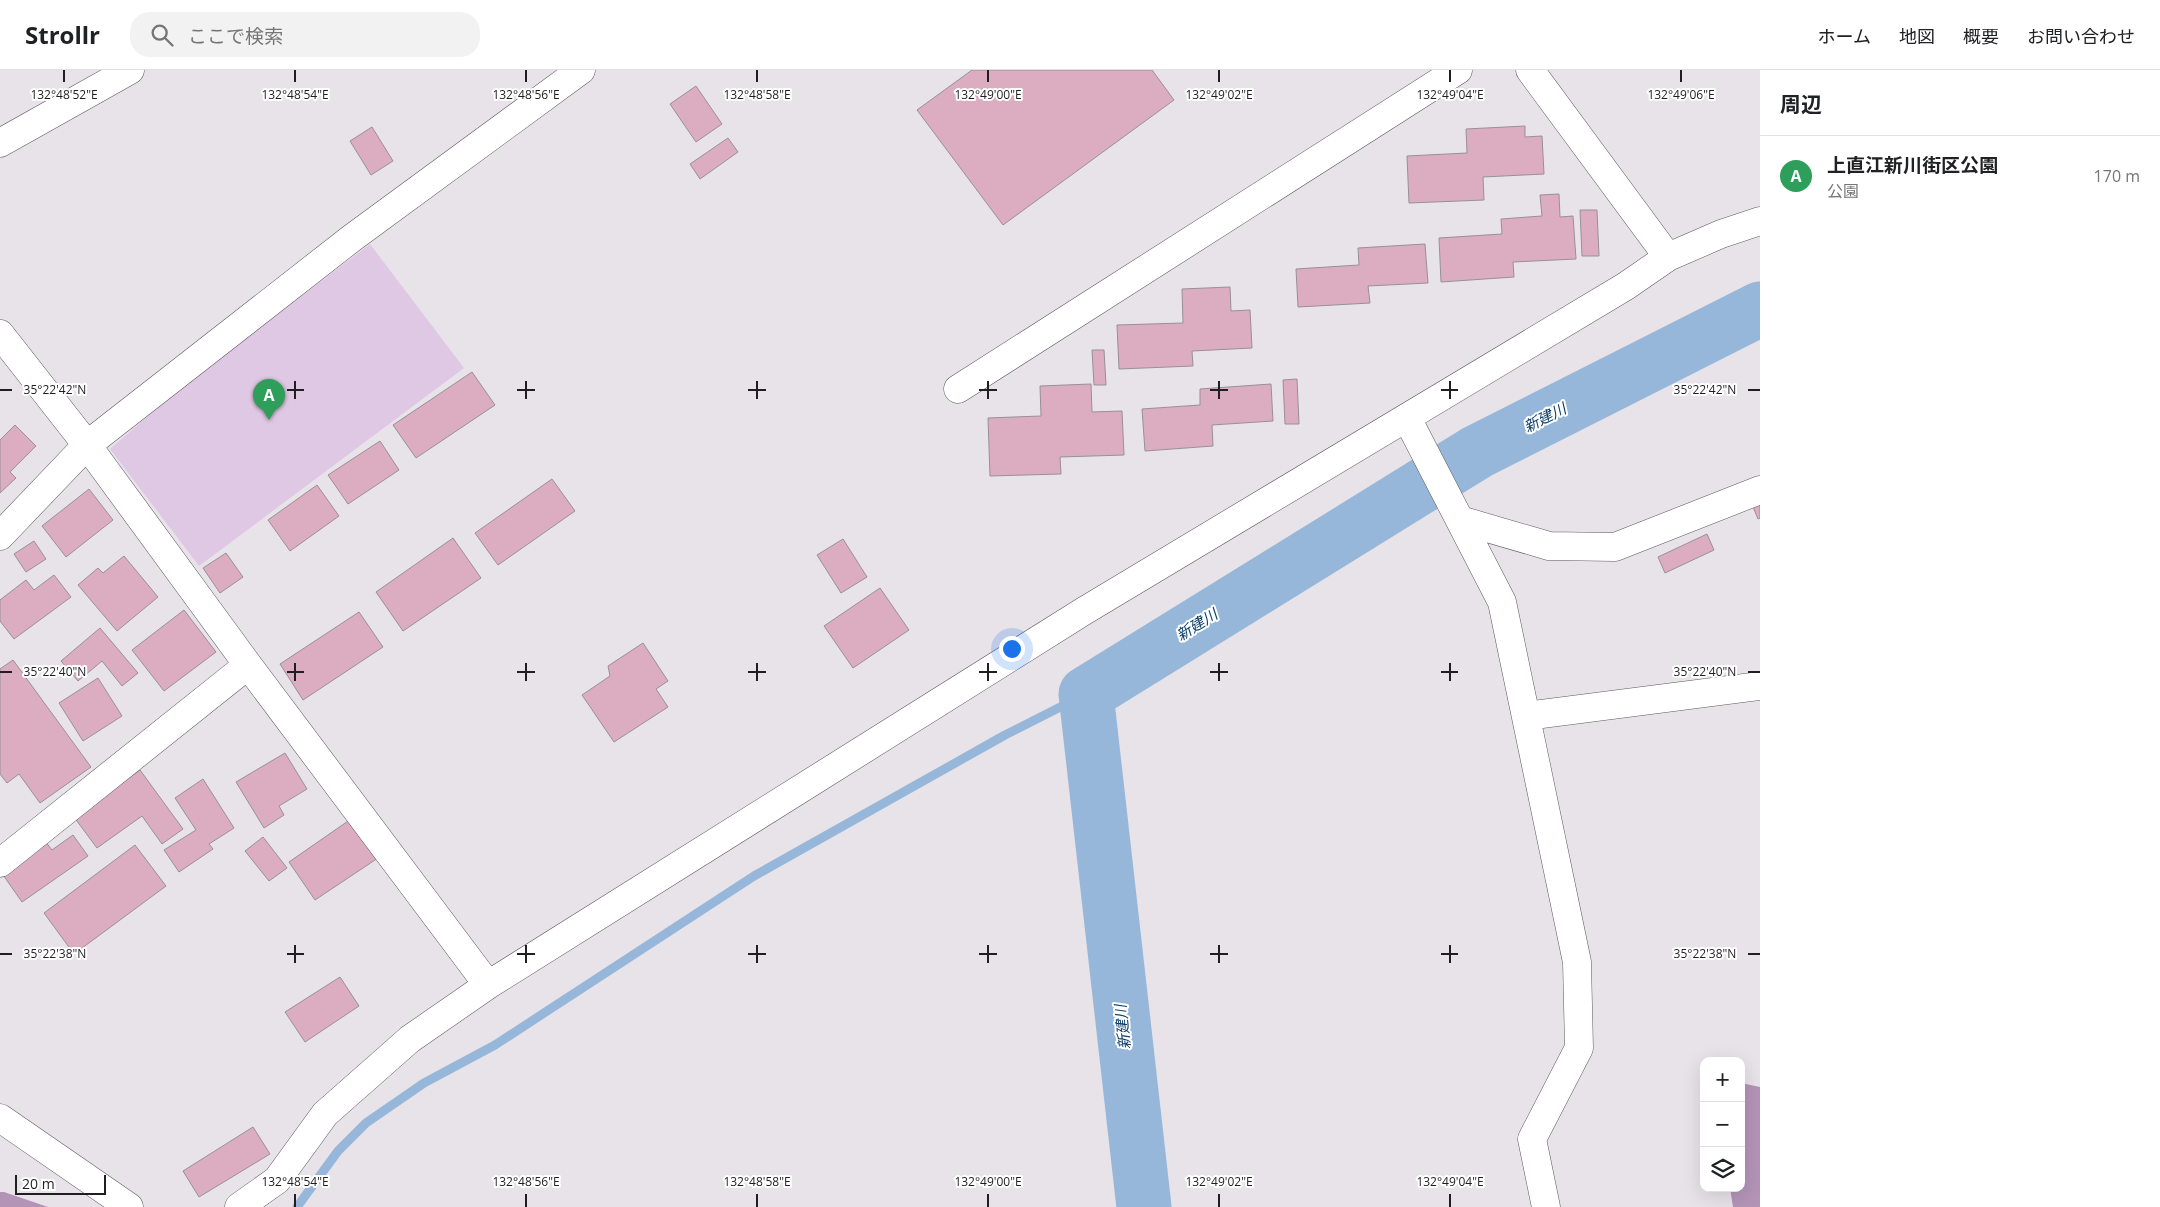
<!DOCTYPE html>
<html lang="ja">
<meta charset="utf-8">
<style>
:root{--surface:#fff;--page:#f2f2f2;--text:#202124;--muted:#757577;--line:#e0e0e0;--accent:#0f766e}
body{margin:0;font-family:"Open Sans","Noto Sans JP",sans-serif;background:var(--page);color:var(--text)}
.controls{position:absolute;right:15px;bottom:15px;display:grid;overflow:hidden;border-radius:10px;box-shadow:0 5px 20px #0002}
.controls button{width:45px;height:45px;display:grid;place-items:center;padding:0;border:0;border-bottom:1px solid var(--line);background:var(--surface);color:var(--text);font:25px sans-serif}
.scale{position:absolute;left:15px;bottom:12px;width:91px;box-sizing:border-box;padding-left:5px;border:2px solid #201e20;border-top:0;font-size:14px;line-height:18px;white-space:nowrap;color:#201e20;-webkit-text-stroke:4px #fff;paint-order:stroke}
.you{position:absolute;left:1011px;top:578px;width:18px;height:18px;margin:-12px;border:4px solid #fff;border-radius:50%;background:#1a73e8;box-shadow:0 0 0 8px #1a73e833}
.badge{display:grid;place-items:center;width:32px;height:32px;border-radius:50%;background:var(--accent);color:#fff;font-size:16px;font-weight:700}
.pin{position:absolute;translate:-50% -41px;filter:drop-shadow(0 1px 2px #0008)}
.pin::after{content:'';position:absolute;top:26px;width:18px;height:15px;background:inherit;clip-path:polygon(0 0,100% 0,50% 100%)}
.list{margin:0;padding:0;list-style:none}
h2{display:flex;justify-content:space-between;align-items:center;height:65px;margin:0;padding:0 20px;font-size:21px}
h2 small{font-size:16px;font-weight:400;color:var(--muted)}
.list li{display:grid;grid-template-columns:32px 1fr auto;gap:15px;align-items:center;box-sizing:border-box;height:80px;padding:0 20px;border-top:1px solid var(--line)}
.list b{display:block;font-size:19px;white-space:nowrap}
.list p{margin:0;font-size:16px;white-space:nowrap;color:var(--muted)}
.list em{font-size:16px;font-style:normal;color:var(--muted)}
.icon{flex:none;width:28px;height:28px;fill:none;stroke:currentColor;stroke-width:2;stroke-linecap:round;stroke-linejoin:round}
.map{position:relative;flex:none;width:1760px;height:1137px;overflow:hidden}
header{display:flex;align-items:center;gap:30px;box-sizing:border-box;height:70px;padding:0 25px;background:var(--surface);border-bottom:1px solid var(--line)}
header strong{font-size:24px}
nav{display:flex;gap:28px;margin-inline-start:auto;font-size:18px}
.search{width:350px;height:45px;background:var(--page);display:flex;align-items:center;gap:12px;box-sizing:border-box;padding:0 18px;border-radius:20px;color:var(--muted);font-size:19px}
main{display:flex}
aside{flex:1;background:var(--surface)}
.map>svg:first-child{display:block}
.green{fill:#dfc8e3}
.forest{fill:#b394b7}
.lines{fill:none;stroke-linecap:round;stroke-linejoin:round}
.stream{stroke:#96b7d9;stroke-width:9}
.river{stroke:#96b7d9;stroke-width:55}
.building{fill:#dcadc1;stroke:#989094}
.minor-casing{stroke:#5e595e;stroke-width:29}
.tertiary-casing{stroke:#5e595e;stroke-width:29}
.minor{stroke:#fff;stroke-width:28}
.tertiary{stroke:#fff;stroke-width:28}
.ticks{fill:none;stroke:#201e20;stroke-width:2}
.labels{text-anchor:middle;stroke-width:4;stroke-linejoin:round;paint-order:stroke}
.water-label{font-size:15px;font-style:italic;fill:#0c3e69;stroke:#fff}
.ticks-label{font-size:12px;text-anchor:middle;fill:#201e20;stroke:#fff;stroke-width:4;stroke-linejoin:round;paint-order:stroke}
</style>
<header>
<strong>Strollr</strong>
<div class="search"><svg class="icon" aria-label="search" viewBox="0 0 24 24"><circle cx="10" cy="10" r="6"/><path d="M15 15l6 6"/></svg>ここで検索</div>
<nav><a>ホーム</a><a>地図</a><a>概要</a><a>お問い合わせ</a></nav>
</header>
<main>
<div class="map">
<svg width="1760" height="1137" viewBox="0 0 1760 1137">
<rect width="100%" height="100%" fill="#e8e2e9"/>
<path class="green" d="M370,174L464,298L199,496L110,379L177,321Z"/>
<path class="forest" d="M1741,1013L1760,1017V1137H1733L1730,1118H1741Z
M0,1122H4L48,1137H0Z"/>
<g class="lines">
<path class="stream" d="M297,1137L338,1081L366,1053L424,1013L495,975L754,806L1005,665L1086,624"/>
<path class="river" d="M1144,1137L1086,624L1477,382L1760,239"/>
</g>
<path class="building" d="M972,0H1152L1174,30L1003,155L917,40Z
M696,16L722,54L696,72L670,34Z
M1525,56V67L1542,66L1544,104L1483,107L1484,130L1409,133L1407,86L1467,83L1466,59Z
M372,57L393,91L371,105L350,71Z
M728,68L738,82L700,109L690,94Z
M1559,124L1560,147L1573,146L1576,189L1513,192L1514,207L1441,212L1439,168L1502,164L1501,149L1542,146L1540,125Z
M1580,140H1597L1599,186H1582Z
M1425,174L1428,213L1368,216L1370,233L1298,237L1296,199L1359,195L1358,178Z
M1230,217L1231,241L1250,240L1252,278L1192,281L1193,296L1119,299L1117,255L1183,253L1182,219Z
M1092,280H1104L1106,315H1094Z
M472,302L495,335L416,388L393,355Z
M1297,309L1299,354H1285L1283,310Z
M1091,314L1092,342L1122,341L1124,385L1060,387L1061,404L990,406L988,348L1041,346L1040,316Z
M1271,314L1273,351L1212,355L1213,376L1145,381L1142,339L1200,335V319Z
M15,355L36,376L10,402L16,408L0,423V370Z
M380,371L399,400L348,434L328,405Z
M552,409L575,441L498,495L475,463Z
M317,415L339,446L290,481L268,450Z
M1760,417V448L1758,449L1747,422Z
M89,419L113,450L66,487L42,456Z
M1707,464L1714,480L1665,503L1658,487Z
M453,468L481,508L403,561L376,522Z
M843,469L867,507L841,523L817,485Z
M34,471L46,489L26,502L14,484Z
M226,483L243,507L220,523L203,498Z
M124,486L158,527L117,561L78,515L98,498L103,503Z
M54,505L71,527L14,569L0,551V530L26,510L34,520Z
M880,518L909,560L853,598L824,556Z
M184,540L216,582L164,621L132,580Z
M359,542L383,577L303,630L280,594Z
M100,558L138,603L122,616L102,591L78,611L61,591Z
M643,573L668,611L656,619L668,637L614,672L582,625L610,606L608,596Z
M13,590L91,697L40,733L19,704L7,713L0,704V599Z
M98,608L122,646L83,671L59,633Z
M285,683L307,719L279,736L284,745L264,758L236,712Z
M140,700L183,759L162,774L142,746L97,778L74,747Z
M203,709L234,758L209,774L213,779L179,802L164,780L196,760L175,728Z
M351,749L378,788L315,830L289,792Z
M73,765L88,786L22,832L1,802L45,771L52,780Z
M263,767L287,798L269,811L245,781Z
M135,775L166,816L74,884L44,843Z
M340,907L359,936L305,972L285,942Z
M253,1057L270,1084L199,1127L183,1101Z"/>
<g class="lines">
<defs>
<path id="minor" d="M1530,0L1668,187
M0,73L130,0
M958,319L1458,0
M1407,348L1502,532L1577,892L1579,978L1532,1069L1546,1137
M87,375L248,595L488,915
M1460,450L1549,476L1615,477L1760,420
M1526,646L1760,616
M0,793L248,595
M239,1137L277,1110L325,1044L410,969L488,915L1084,541L1626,216L1668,187L1721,164L1760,151"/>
<path id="tertiary" d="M0,264L87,375
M0,466L87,375L352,168L581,0
M0,1048L129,1137"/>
</defs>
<use href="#minor" class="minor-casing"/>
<use href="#tertiary" class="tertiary-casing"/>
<use href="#minor" class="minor"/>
<use href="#tertiary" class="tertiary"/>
</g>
<path class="ticks" d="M64,0V12M295,0V12M526,0V12M757,0V12M988,0V12M1219,0V12M1450,0V12M1681,0V12M295,311V329M526,311V329M757,311V329M988,311V329M1219,311V329M1450,311V329M0,320H12M287,320H304M517,320H535M748,320H766M979,320H997M1210,320H1228M1441,320H1458M1748,320H1760M295,593V611M526,593V611M757,593V611M988,593V611M1219,593V611M1450,593V611M0,602H12M287,602H304M517,602H535M748,602H766M979,602H997M1210,602H1228M1441,602H1458M1748,602H1760M295,875V893M526,875V893M757,875V893M988,875V893M1219,875V893M1450,875V893M0,884H12M287,884H304M517,884H535M748,884H766M979,884H997M1210,884H1228M1441,884H1458M1748,884H1760M295,1124V1137M526,1124V1137M757,1124V1137M988,1124V1137M1219,1124V1137M1450,1124V1137"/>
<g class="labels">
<g class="water-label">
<text transform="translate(1545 348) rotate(-27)" y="5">新建川</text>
<text transform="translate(1197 555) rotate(-32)" y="5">新建川</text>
<text transform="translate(1123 957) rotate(-96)" y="5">新建川</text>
</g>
</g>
<g class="ticks-label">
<text x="64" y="29">132°48'52"E</text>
<text x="295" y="29">132°48'54"E</text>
<text x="526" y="29">132°48'56"E</text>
<text x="757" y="29">132°48'58"E</text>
<text x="988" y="29">132°49'00"E</text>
<text x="1219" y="29">132°49'02"E</text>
<text x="1450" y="29">132°49'04"E</text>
<text x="1681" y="29">132°49'06"E</text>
<text x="55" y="324">35°22'42"N</text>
<text x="1705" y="324">35°22'42"N</text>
<text x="55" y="606">35°22'40"N</text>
<text x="1705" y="606">35°22'40"N</text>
<text x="55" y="888">35°22'38"N</text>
<text x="1705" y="888">35°22'38"N</text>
<text x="295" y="1116">132°48'54"E</text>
<text x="526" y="1116">132°48'56"E</text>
<text x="757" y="1116">132°48'58"E</text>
<text x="988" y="1116">132°49'00"E</text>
<text x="1219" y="1116">132°49'02"E</text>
<text x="1450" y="1116">132°49'04"E</text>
</g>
</svg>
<div class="controls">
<button>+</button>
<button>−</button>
<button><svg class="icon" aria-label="layers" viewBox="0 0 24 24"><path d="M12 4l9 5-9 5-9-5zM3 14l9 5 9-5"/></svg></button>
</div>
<div class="scale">20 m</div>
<div class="you"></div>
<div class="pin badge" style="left:269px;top:350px;background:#2e9e5b">A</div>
</div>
<aside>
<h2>周辺<small></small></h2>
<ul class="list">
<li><span class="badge" style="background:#2e9e5b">A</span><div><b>上直江新川街区公園</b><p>公園</p></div><em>170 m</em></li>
</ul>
</aside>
</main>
